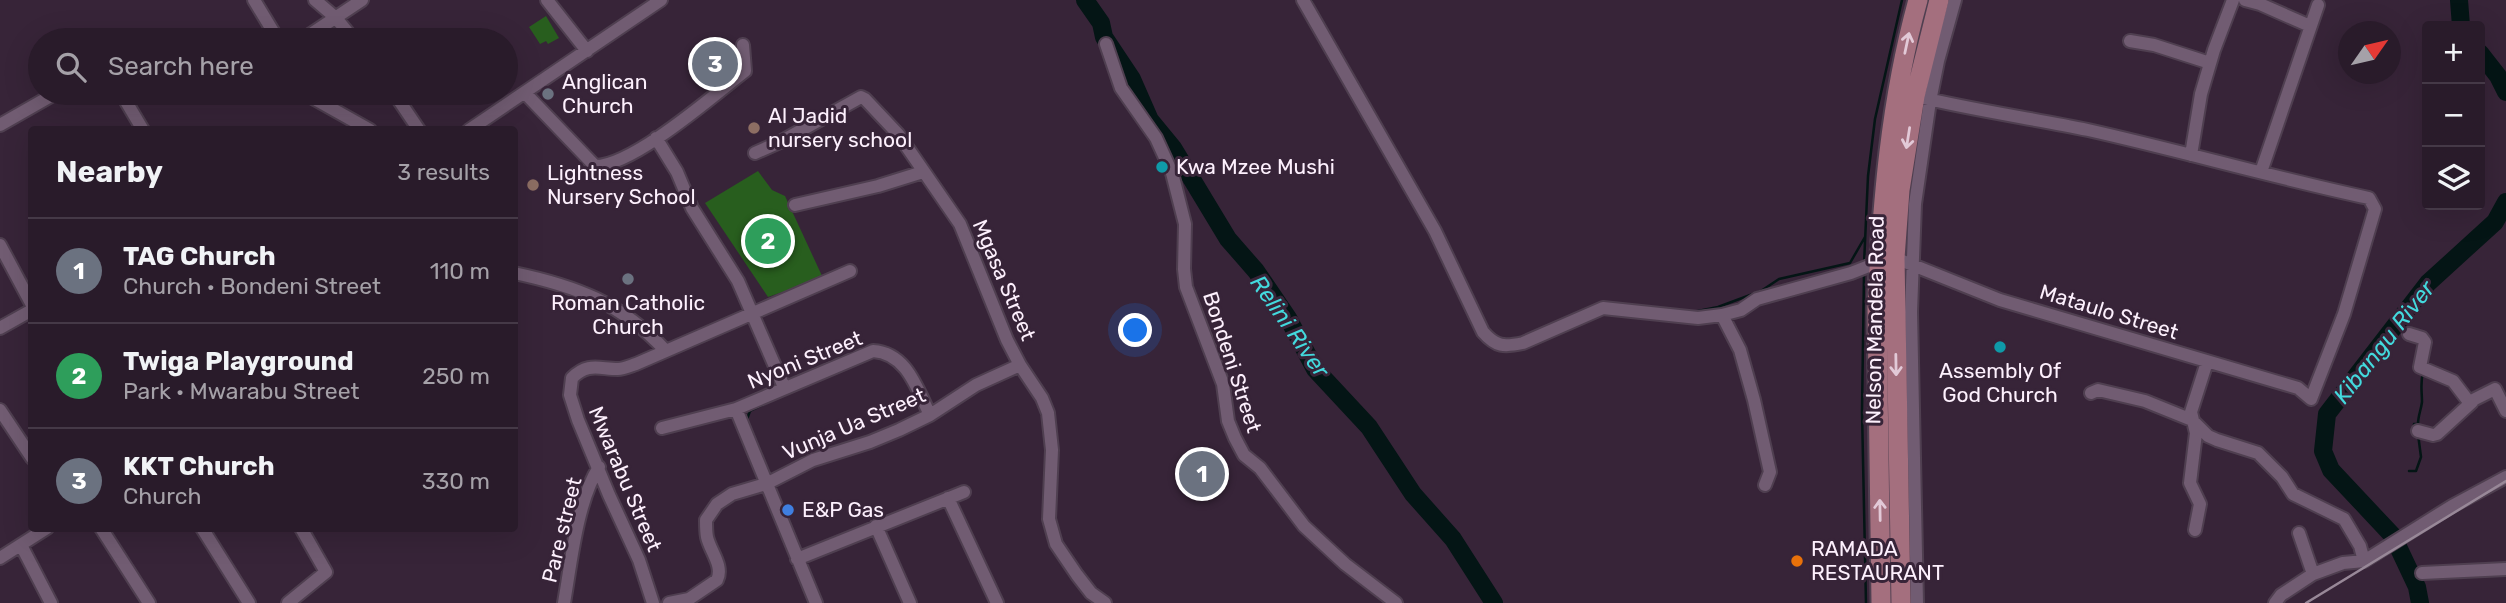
<!DOCTYPE html>
<meta charset="utf-8">
<style>
:root{--surface:#291b2a;--page:#312432;--text:#f1f3f6;--muted:#a5a1a8;--line:#453947;--accent:#2563eb}
body{margin:0;font-family:Rubik,sans-serif;background:var(--page);color:var(--text)}
.controls{position:absolute;right:21px;top:21px;display:grid;overflow:hidden;border-radius:7px;box-shadow:0 7px 28px #0002}
.controls button{width:63px;height:63px;display:grid;place-items:center;padding:0;border:0;border-bottom:2px solid var(--line);background:var(--surface);color:var(--text);font:35px sans-serif}
.compass{position:absolute;left:2338px;top:21px;width:63px;height:63px;border-radius:50%;background:var(--surface);box-shadow:0 7px 28px #0002;rotate:56deg}
.you{position:absolute;left:1136px;top:331px;width:24px;height:24px;margin:-18px;border:5px solid #fff;border-radius:50%;background:#1a73e8;box-shadow:0 0 0 10px #1a73e833}
.badge{display:grid;place-items:center;width:46px;height:46px;border-radius:50%;background:var(--accent);color:#fff;font-size:23px;font-weight:700}
.pin{position:absolute;translate:-50% -50%;border:4px solid #fff;box-shadow:0 2px 7px #0006}
.list{margin:0;padding:0;list-style:none}
h2{display:flex;justify-content:space-between;align-items:center;height:91px;margin:0;padding:0 28px;font-size:30px}
h2 small{font-size:23px;font-weight:400;color:var(--muted)}
.list li{display:grid;grid-template-columns:46px 1fr auto;gap:21px;align-items:center;box-sizing:border-box;height:105px;padding:0 28px;border-top:2px solid var(--line)}
.list b{display:block;font-size:26px;white-space:nowrap}
.list p{margin:0;font-size:23px;white-space:nowrap;color:var(--muted)}
.list em{font-size:23px;font-style:normal;color:var(--muted)}
.icon{flex:none;width:38px;height:38px;fill:none;stroke:currentColor;stroke-width:2;stroke-linecap:round;stroke-linejoin:round}
.map{position:relative;flex:none;width:2506px;height:603px;overflow:hidden}
.search{position:absolute;background:var(--surface);box-shadow:0 7px 28px #0002;left:28px;top:28px;width:490px;height:77px;display:flex;align-items:center;gap:18px;box-sizing:border-box;padding:0 24px;border-radius:38px;color:var(--muted);font-size:26px}
.panel{position:absolute;background:var(--surface);box-shadow:0 7px 28px #0002;left:28px;top:126px;width:490px;height:406px;border-radius:7px}
.map>svg:first-child{display:block}
.green{fill:#285e1e}
.lines{fill:none;stroke-linecap:round;stroke-linejoin:round}
.stream{stroke:#041515;stroke-width:2.5}
.river{stroke:#041515;stroke-width:18}
.street-casing{stroke:#4f3f50;stroke-width:16}
.primary-casing{stroke:#4f3f50;stroke-width:23}
.street{stroke:#715c72;stroke-width:12}
.primary{stroke:#a46f7e;stroke-width:19}
.rail{stroke:#988898;stroke-width:2.5}
.oneway{stroke:#e2c9d7}
.worship-dot{fill:#6b7280;stroke:#372438;stroke-width:2.5}
.education-dot{fill:#8d6e63;stroke:#372438;stroke-width:2.5}
.culture-dot{fill:#0f9aa8;stroke:#372438;stroke-width:2.5}
.shop-dot{fill:#3f7fe0;stroke:#372438;stroke-width:2.5}
.food-dot{fill:#e8710a;stroke:#372438;stroke-width:2.5}
.labels{text-anchor:middle;stroke-width:6;stroke-linejoin:round;paint-order:stroke}
.poi-label{font-size:21px;fill:#fdf0fd;stroke:#372438;text-anchor:start}
.street-label{font-size:21px;fill:#fdf0fd;stroke:#372438}
.water-label{font-size:23px;font-style:italic;fill:#43d9dd;stroke:#372438}
</style>
<div class="map">
<svg width="2506" height="603" viewBox="0 0 2506 603">
<rect width="100%" height="100%" fill="#372438"/>
<path class="green" d="M546,16L559,38L548,44L546,41L540,44L529,27Z
M758,171L772,190L785,196L823,278L768,297L705,203Z"/>
<g class="lines">
<path class="stream" d="M1311,0L1315,10
M1864,264L1868,176L1875,119L1902,0
M1864,274L1862,411L1866,603
M1463,275L1469,288
M1693,312L1718,307L1761,291L1779,279L1850,263L1865,237
M746,422L750,411L774,399
M2414,429V424H2418C2418,416 2421,410 2422,402C2422,391 2420,383 2423,372
M2409,471H2416L2421,457L2418,434"/>
<path class="river" d="M1085,0L1101,23L1104,37L1132,79L1150,120L1173,148L1228,239L1256,271L1288,318L1315,369L1369,427L1413,494L1453,539L1494,603
M2459,0L2461,26
M2480,53L2498,76L2506,92
M2420,603L2417,587L2393,536L2331,470L2323,451L2327,414L2428,283L2495,222L2506,202"/>
<defs>
<path id="street" d="M254,0L274,33L275,40
M315,0L336,18L354,40
M547,0L587,51
M1303,0L1435,231L1483,332C1496,347 1504,347 1523,343L1603,308L1698,318L1722,315L1741,310L1757,299L1851,273L1879,262
M2245,0L2260,4L2310,26
M302,40L362,0
M2130,41L2154,45L2210,63
M1106,44L1121,88L1156,138L1172,173L1185,224L1184,269L1186,287L1223,384L1228,421L1235,438L1244,455L1260,468L1304,526L1345,564L1396,603
M121,93L143,130
M304,93L370,130
M394,93L419,130
M525,93L595,166C633,166 714,95 745,71L743,45
M0,125L56,93
M469,130L661,0
M656,138L677,172L692,208L738,281L784,387
M755,153L780,142L861,97L865,99L898,134L960,224L1007,340L1020,365L1042,398L1048,413L1052,450L1049,519L1056,544L1077,575L1091,593L1105,603
M2191,155L2201,94L2214,50L2233,0
M2261,172L2318,5
M795,205L878,186L923,172
M0,245L32,305
M1895,258L2000,300L2298,388L2311,399L2344,314L2375,209L2369,198C2275,178 2182,151 2088,130C2030,118 1972,110 1915,96
M514,273C576,286 621,303 665,350
M1722,315L1740,350L1754,400L1770,472L1765,485
M0,328L32,310
M2409,334L2422,338L2425,342L2420,367L2453,381L2469,402L2495,389L2506,411
M2091,393L2098,390L2145,401L2192,420L2208,436L2217,440L2258,453L2282,477L2293,494L2344,519L2360,546L2364,561
M736,409L816,603
M0,410L32,458
M662,428L736,409L873,351C907,353 917,389 930,415
M2418,431L2433,435L2437,434L2472,402
M948,498L997,603
M876,526L910,603
M101,528L149,603
M202,528L249,603
M2195,530L2200,504L2190,483L2196,433L2191,412L2207,362
M2299,533L2313,574
M21,545L51,603
M0,558L47,528
M797,559L964,492
M2422,573L2506,569
M288,603L326,572L301,528
M564,603C571,563 577,501 599,467
M653,603L639,560L609,495L578,420L570,395L572,378C588,362 599,369 618,369C623,369 630,366 636,364L850,271
M669,603L689,599L717,580C724,566 710,551 707,537C706,532 706,526 706,520L717,504L732,494L766,484L813,460L870,442L899,430L930,415L976,385L1020,365
M1917,603L1911,312L1915,204L1930,101L1938,61L1955,0
M2275,603L2281,595L2313,574L2343,563L2364,561L2452,506L2506,477"/>
<path id="primary" d="M1881,603L1877,308C1882,204 1890,101 1918,0
M1901,603L1895,258L1900,190L1915,96L1939,0"/>
</defs>
<use href="#street" class="street-casing"/>
<use href="#primary" class="primary-casing"/>
<use href="#street" class="street"/>
<use href="#primary" class="primary"/>
<path class="rail" d="M2306,603L2506,481"/>
</g>
<defs><path id="oneway-shaft" d="M-6 0H5M1.5-3L5.5 0L1.5 3" fill="none" stroke-width="1.6" stroke-linecap="round" stroke-linejoin="round" transform="scale(1.75)"/></defs>
<g class="oneway">
<use href="#oneway-shaft" transform="translate(1907 43) rotate(-78)"/>
<use href="#oneway-shaft" transform="translate(1908 138) rotate(99)"/>
<use href="#oneway-shaft" transform="translate(1896 365) rotate(89)"/>
<use href="#oneway-shaft" transform="translate(1880 510) rotate(-91)"/>
</g>
<g class="worship-dot">
<circle cx="548" cy="94" r="7"/>
<circle cx="628" cy="279" r="7"/>
</g>
<g class="education-dot">
<circle cx="754" cy="128" r="7"/>
<circle cx="533" cy="185" r="7"/>
</g>
<g class="culture-dot">
<circle cx="1162" cy="167" r="7"/>
<circle cx="2000" cy="347" r="7"/>
</g>
<circle class="shop-dot" cx="788" cy="510" r="7"/>
<circle class="food-dot" cx="1797" cy="561" r="7"/>
<g class="labels">
<g class="poi-label">
<text x="562" y="89">Anglican<tspan x="562" dy="24">Church</tspan></text>
<text x="768" y="123">Al Jadid<tspan x="768" dy="24">nursery school</tspan></text>
<text x="1176" y="174">Kwa Mzee Mushi</text>
<text x="547" y="180">Lightness<tspan x="547" dy="24">Nursery School</tspan></text>
<text x="628" y="310" text-anchor="middle">Roman Catholic<tspan x="628" dy="24">Church</tspan></text>
<text x="2000" y="378" text-anchor="middle">Assembly Of<tspan x="2000" dy="24">God Church</tspan></text>
<text x="802" y="517">E&amp;P Gas</text>
<text x="1811" y="556">RAMADA<tspan x="1811" dy="24">RESTAURANT</tspan></text>
</g>
<g class="street-label">
<text transform="translate(1004 280) rotate(67)" y="7">Mgasa Street</text>
<text transform="translate(2109 312) rotate(17)" y="7">Mataulo Street</text>
<text transform="translate(1875 320) rotate(-89)" y="7">Nelson Mandela Road</text>
<text transform="translate(805 360) rotate(-22)" y="7">Nyoni Street</text>
<text transform="translate(1232 362) rotate(72)" y="7">Bondeni Street</text>
<text transform="translate(854 424) rotate(-23)" y="7">Vunja Ua Street</text>
<text transform="translate(625 479) rotate(67)" y="7">Mwarabu Street</text>
<text transform="translate(562 530) rotate(-76)" y="7">Pare street</text>
</g>
<g class="water-label">
<text transform="translate(1290 326) rotate(55)" y="8">Relini River</text>
<text transform="translate(2384 342) rotate(-52)" y="8">Kibangu River</text>
</g>
</g>
</svg>
<div class="controls">
<button>+</button>
<button>−</button>
<button><svg class="icon" aria-label="layers" viewBox="0 0 24 24"><path d="M12 4l9 5-9 5-9-5zM3 14l9 5 9-5"/></svg></button>
</div>
<svg class="compass" viewBox="-18 -18 36 36"><path d="M0-13l5 13h-10z" fill="#e53935"/><path d="M0 13l5-13h-10z" fill="#a5a1a8"/></svg>
<div class="you"></div>
<div class="pin badge" style="left:1202px;top:474px;background:#6b7280">1</div>
<div class="pin badge" style="left:768px;top:241px;background:#2e9e5b">2</div>
<div class="pin badge" style="left:715px;top:64px;background:#6b7280">3</div>
<div class="search"><svg class="icon" aria-label="search" viewBox="0 0 24 24"><circle cx="10" cy="10" r="6"/><path d="M15 15l6 6"/></svg>Search here</div>
<section class="panel">
<h2>Nearby<small>3 results</small></h2>
<ul class="list">
<li><span class="badge" style="background:#6b7280">1</span><div><b>TAG Church</b><p>Church · Bondeni Street</p></div><em>110 m</em></li>
<li><span class="badge" style="background:#2e9e5b">2</span><div><b>Twiga Playground</b><p>Park · Mwarabu Street</p></div><em>250 m</em></li>
<li><span class="badge" style="background:#6b7280">3</span><div><b>KKT Church</b><p>Church</p></div><em>330 m</em></li>
</ul>
</section>
</div>
